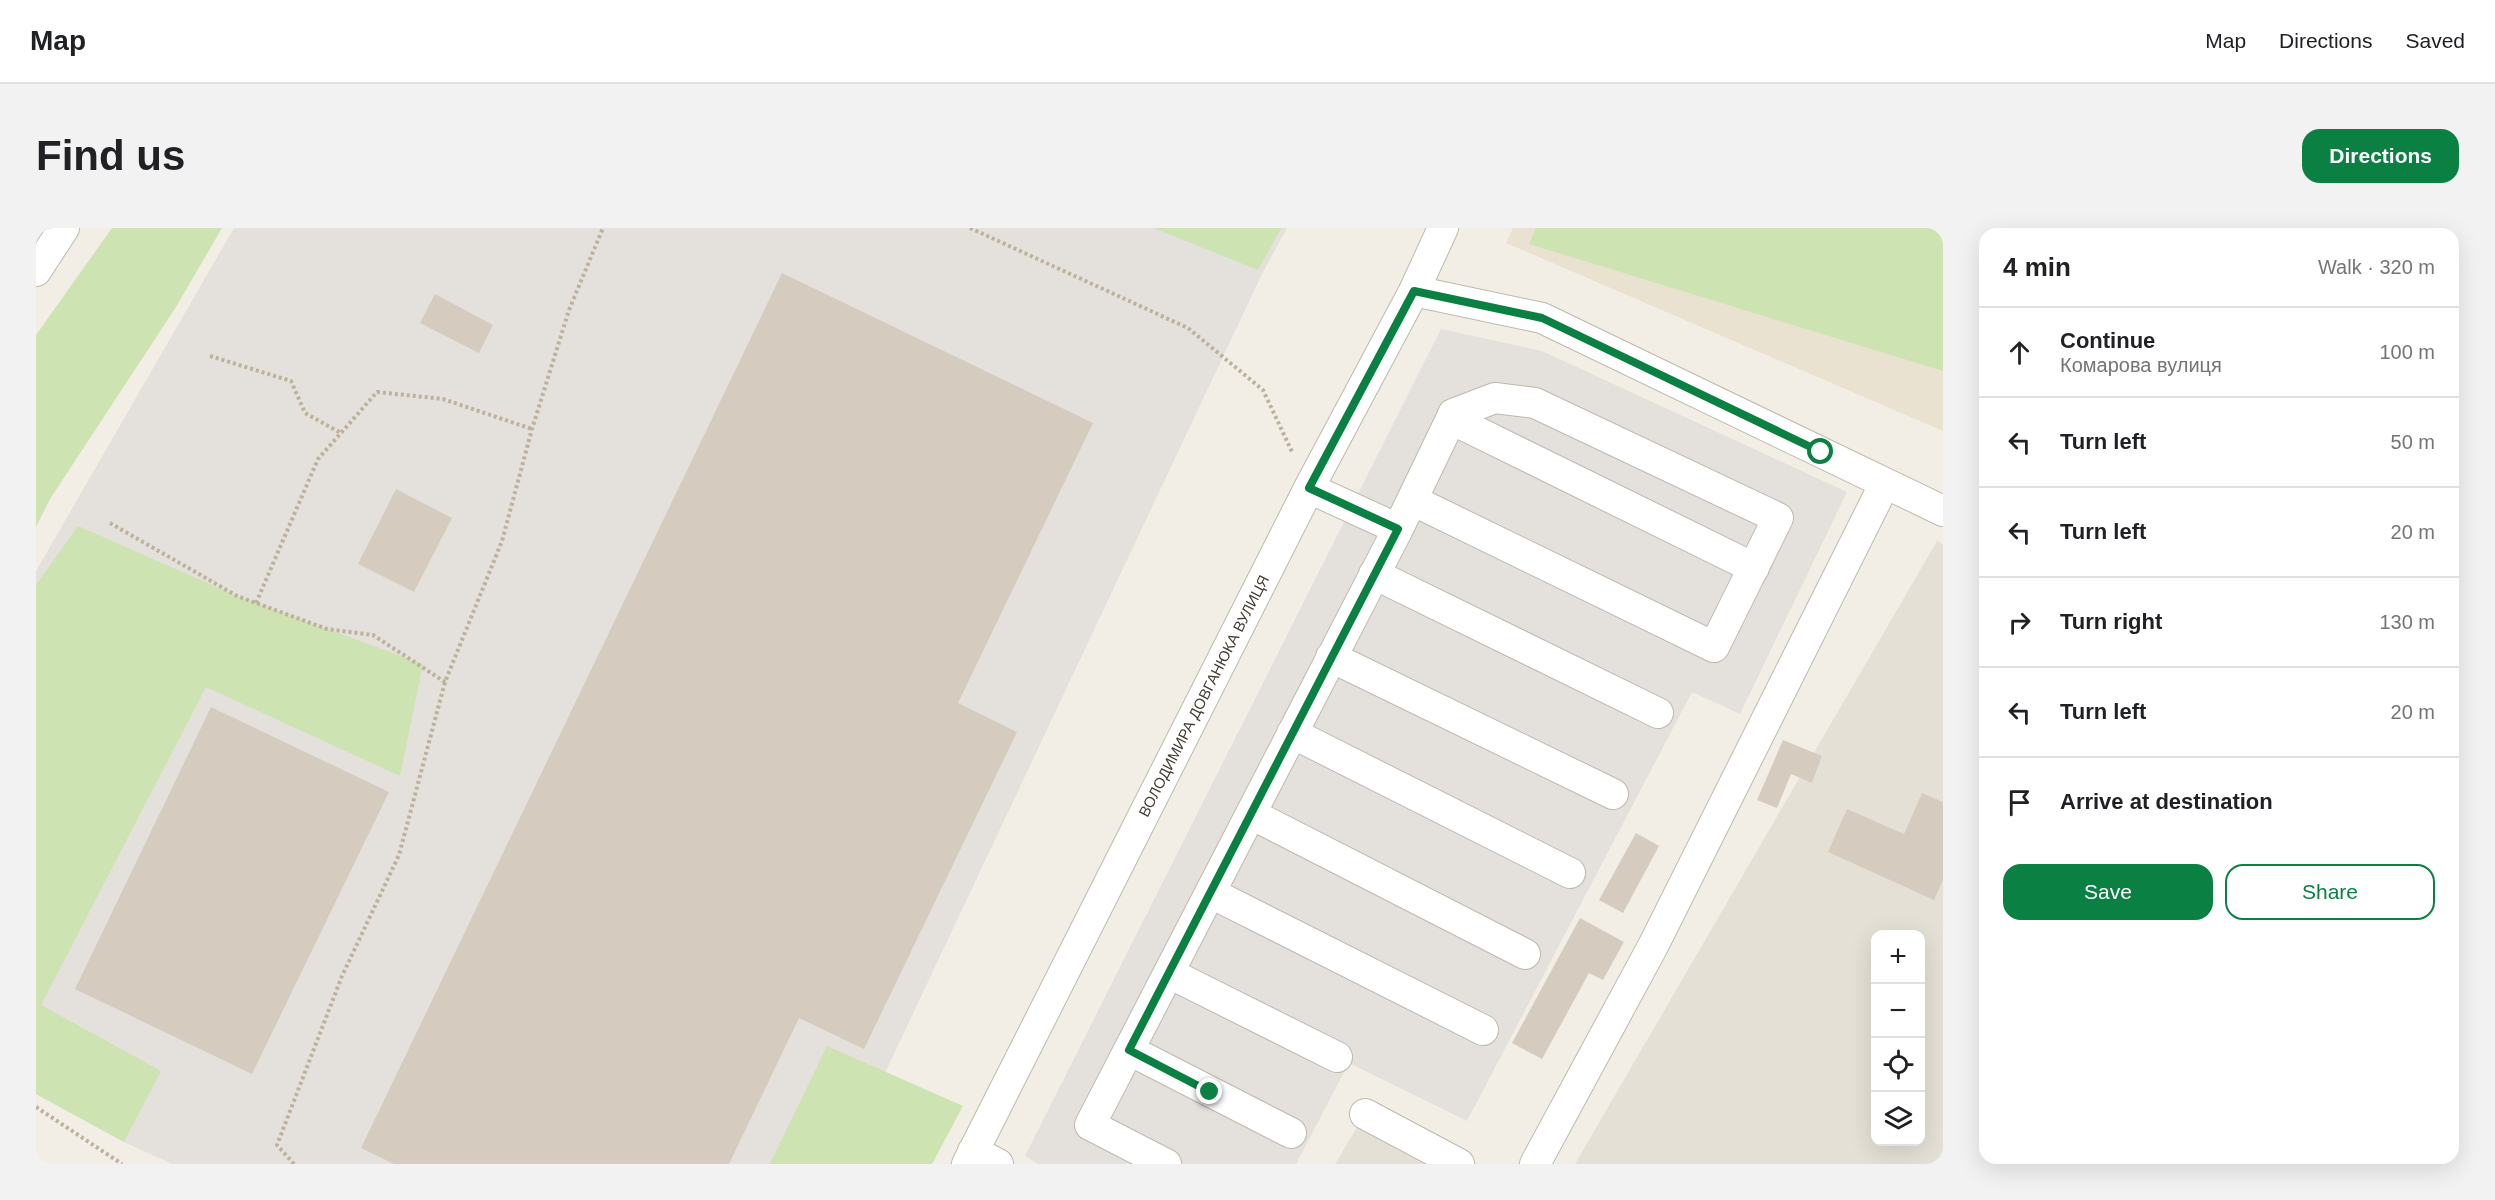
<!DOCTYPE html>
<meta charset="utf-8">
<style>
:root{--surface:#fff;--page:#f2f2f2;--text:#202124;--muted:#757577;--line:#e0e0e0;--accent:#0b8043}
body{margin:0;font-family:Helvetica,sans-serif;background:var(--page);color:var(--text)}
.controls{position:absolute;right:18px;bottom:18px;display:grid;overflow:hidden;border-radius:12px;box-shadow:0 6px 24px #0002}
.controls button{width:54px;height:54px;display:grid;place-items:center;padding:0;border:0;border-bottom:2px solid var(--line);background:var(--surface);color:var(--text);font:30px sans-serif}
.stop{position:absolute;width:18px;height:18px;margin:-14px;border:4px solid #0b8043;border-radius:50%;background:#fff}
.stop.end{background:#0b8043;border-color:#fff;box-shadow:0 2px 6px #0008}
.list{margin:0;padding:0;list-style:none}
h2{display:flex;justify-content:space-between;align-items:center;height:78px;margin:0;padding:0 24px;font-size:26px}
h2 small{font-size:20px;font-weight:400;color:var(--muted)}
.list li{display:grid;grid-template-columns:39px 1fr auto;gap:18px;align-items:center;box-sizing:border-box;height:90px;padding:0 24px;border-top:2px solid var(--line)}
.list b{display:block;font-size:22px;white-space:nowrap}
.list p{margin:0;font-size:20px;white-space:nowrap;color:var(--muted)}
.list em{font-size:20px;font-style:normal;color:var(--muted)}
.actions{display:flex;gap:12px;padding:18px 24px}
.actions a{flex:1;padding:14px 0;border:2px solid var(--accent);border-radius:18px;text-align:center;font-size:21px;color:var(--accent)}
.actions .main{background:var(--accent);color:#fff}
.icon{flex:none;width:33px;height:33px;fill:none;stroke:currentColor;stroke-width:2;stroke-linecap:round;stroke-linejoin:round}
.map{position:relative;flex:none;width:1907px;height:936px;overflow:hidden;border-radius:18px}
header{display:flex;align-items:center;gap:36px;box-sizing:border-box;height:84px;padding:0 30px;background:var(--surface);border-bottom:2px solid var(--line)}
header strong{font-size:28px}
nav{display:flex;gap:33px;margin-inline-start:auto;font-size:21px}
.intro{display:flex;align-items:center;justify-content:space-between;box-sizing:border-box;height:144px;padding:0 36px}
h1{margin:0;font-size:42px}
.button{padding:15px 27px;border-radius:18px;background:var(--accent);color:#fff;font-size:21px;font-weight:700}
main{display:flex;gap:36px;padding:0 36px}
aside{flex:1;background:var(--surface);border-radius:18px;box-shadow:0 6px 24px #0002}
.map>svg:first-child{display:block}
.residential{fill:#e5e0d5;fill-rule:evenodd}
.industrial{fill:#e4e0db}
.education{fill:#eae2d1}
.green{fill:#cde3b2}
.building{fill:#d5ccbf}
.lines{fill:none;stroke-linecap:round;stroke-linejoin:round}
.minor-casing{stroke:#bfb8ad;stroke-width:32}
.path{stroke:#bdb19c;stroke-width:4;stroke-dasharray:3 3;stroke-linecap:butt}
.minor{stroke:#fff;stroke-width:30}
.route{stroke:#0b8043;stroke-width:8}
.labels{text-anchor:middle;stroke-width:6;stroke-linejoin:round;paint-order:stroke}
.street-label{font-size:15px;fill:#443e36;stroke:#fff}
</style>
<header>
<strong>Map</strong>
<nav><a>Map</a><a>Directions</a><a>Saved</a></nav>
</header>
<div class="intro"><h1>Find us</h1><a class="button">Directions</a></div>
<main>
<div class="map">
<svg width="1907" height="936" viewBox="0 0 1907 936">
<rect width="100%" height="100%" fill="#f2eee6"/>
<path class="residential" d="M1901,313L1907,316V936H1539ZM1840,706H1884V914H1840Z
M1329,886L1442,936H1299Z"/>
<path class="industrial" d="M198,0H1251L1226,46L806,936H136L88,914L0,866V343Z
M1405,101L1506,123L1811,264L1704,486L1656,464L1431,893L1313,835L1260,936H1003L989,928Z"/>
<path class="education" d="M1477,0H1907V203L1470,15Z"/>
<path class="green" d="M76,0H186L140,79L14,271L0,299V107Z
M1118,0H1245L1222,42Z
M1500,0H1907V143L1493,16Z
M42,298L201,368L387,436L364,548L170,459L5,777L125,843L88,914L0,866V357Z
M791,818L927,878L896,936H734Z"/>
<path class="building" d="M746,45L1057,195L922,475L981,504L828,821L763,790L693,936H358L325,920Z
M399,66L457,97L443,125L384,95Z
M360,261L416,290L378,364L322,336Z
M175,479L353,564L216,846L39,761Z
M1747,512L1786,528L1776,555L1755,546L1741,580L1721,572Z
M1886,565L1907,574V652L1898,672L1792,624L1811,581L1868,606Z
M1600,605L1623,618L1587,685L1563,672Z
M1544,690L1588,714L1567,752L1553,745L1506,831L1476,815Z"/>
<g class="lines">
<defs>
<path id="minor" d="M0,43L28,0
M1378,63L1506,90L1907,283
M1415,191L1718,340
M1362,301L1415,191L1417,186L1459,170L1499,175L1742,290L1678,419L1376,272
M1338,346L1622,485
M1295,429L1577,566
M1256,505L1534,645
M1215,586L1489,726
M1175,665L1447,802
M1133,745L1301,829
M1093,822L1255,905
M1329,886L1423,936
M937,923L962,936
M931,936L1273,260L1378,63L1407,0
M1130,936L1054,897L1362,301L1273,260
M1499,936L1617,718L1849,255"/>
</defs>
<use href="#minor" class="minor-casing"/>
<path class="path" d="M934,0L1152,100L1227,162L1257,226
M174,128L255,153L269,185L305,205
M74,295L201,368L291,401L337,407L409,454
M220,375L282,231L341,164L407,171L496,201
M0,879L86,936
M258,936L241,917L306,748L363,627L409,454L466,313L496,201L533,82L567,0"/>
<use href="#minor" class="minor"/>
</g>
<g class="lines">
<path class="route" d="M1174,864L1093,822L1362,301L1273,260L1378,63L1506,90L1785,224"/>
</g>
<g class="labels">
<g class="street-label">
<text transform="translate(1168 468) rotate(-63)" y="5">ВОЛОДИМИРА ДОВГАНЮКА ВУЛИЦЯ</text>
</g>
</g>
</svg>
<div class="controls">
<button>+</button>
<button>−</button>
<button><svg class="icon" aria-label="locate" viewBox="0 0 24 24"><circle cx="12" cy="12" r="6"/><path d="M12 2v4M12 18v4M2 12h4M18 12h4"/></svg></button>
<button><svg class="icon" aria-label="layers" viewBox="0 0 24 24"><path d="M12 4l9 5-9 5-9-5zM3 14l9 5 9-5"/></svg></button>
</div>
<div class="stop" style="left:1785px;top:224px"></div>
<div class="stop end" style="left:1174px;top:864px"></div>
</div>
<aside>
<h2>4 min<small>Walk · 320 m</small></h2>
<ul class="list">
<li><svg class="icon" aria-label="ahead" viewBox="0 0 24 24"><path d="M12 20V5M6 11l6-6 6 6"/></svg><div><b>Continue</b><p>Комарова вулиця</p></div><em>100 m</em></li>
<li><svg class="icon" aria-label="left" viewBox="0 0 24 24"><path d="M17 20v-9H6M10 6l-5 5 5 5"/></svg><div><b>Turn left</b></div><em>50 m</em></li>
<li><svg class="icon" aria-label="left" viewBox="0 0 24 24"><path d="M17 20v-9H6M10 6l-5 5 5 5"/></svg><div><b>Turn left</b></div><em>20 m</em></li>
<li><svg class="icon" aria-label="right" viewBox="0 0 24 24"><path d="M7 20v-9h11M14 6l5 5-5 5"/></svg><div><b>Turn right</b></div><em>130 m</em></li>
<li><svg class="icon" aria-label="left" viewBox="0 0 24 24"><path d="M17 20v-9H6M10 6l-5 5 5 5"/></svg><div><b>Turn left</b></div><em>20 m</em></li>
<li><svg class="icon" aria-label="arrive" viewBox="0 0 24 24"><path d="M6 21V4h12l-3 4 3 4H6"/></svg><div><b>Arrive at destination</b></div></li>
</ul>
<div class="actions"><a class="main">Save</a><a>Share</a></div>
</aside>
</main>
